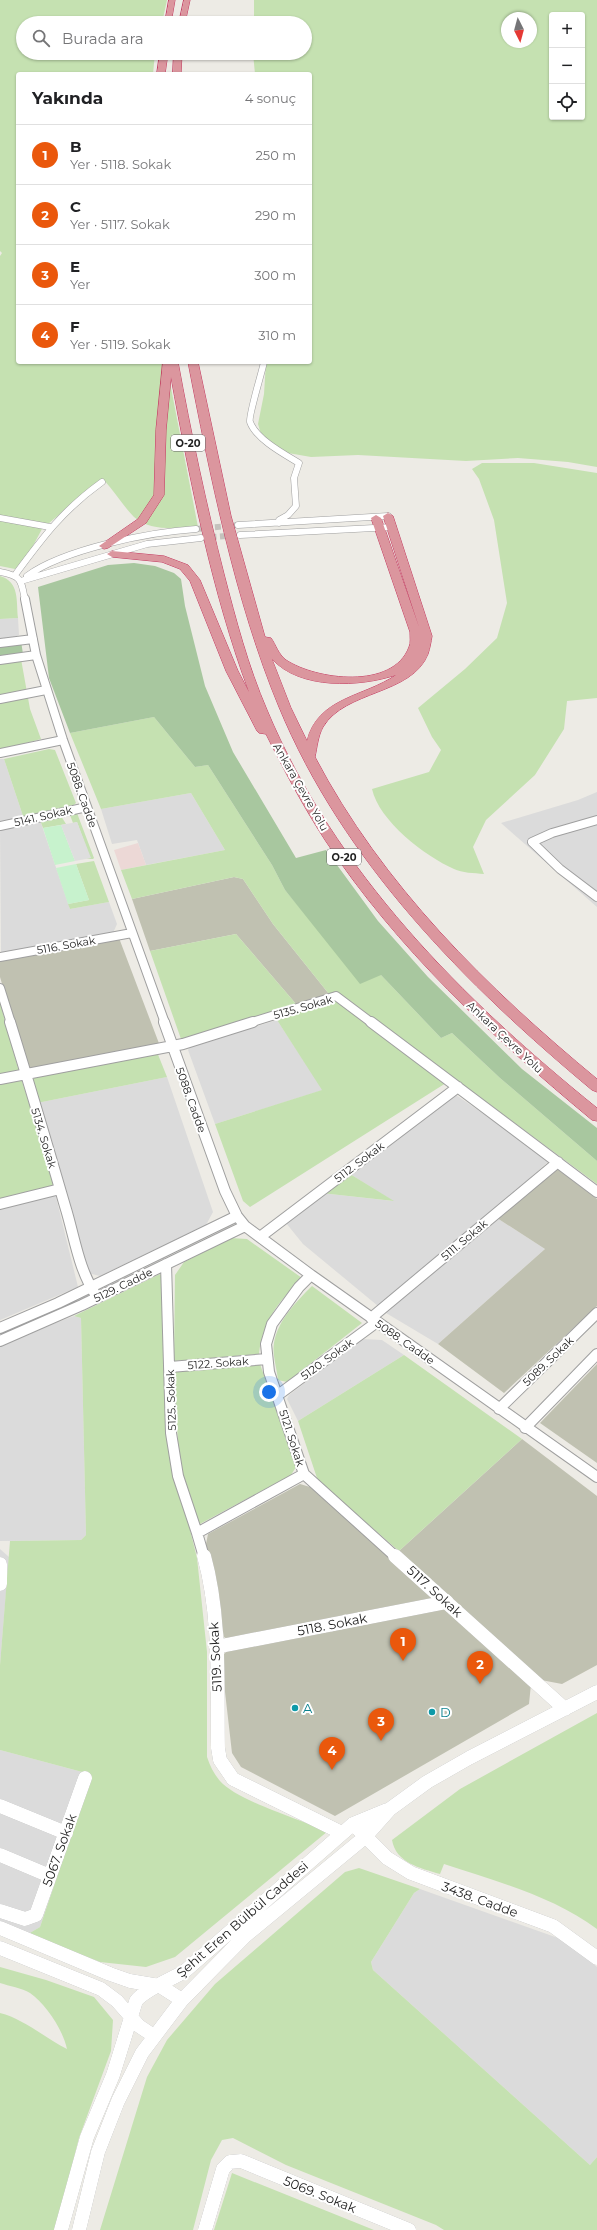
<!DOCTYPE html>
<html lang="tr">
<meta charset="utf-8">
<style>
:root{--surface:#fff;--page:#f6f6f6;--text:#202124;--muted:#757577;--line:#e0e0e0;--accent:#ea580c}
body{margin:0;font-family:Montserrat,sans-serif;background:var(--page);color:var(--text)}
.controls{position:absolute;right:12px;top:12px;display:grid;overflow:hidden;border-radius:4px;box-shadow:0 1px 3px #0004}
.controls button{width:36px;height:36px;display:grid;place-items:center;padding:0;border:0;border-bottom:1px solid var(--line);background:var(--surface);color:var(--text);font:20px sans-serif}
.compass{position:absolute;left:501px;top:12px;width:36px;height:36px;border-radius:50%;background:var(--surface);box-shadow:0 1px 3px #0004;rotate:174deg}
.you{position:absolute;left:269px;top:1392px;width:14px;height:14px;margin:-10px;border:3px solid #fff;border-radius:50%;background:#1a73e8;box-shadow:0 0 0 6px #1a73e833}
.badge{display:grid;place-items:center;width:26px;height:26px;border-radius:50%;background:var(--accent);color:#fff;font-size:13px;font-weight:700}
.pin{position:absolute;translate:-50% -33px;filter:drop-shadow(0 1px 2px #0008)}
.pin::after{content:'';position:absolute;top:21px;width:14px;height:12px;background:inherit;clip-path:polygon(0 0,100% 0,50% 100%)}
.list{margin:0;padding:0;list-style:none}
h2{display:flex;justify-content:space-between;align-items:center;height:52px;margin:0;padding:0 16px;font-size:17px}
h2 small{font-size:13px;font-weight:400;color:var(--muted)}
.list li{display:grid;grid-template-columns:26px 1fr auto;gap:12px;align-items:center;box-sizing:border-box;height:60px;padding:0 16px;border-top:1px solid var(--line)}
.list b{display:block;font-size:15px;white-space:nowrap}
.list p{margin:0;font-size:13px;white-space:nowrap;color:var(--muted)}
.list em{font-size:13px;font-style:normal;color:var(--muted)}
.icon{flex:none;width:22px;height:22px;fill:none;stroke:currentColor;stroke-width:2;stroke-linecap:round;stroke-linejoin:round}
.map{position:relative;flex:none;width:597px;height:2230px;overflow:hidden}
.search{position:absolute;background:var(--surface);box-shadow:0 1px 3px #0004;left:16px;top:16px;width:296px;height:44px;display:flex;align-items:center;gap:10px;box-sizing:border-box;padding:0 14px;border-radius:22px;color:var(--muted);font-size:15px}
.panel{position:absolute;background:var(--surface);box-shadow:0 1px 3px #0004;left:16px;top:72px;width:296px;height:292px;border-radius:4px}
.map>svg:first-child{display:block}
.residential{fill:#dbdbdb}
.commercial{fill:#ecd8d6}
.construction{fill:#c0c1b1}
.grass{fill:#c5e1b1;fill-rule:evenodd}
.forest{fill:#a8c79f}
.park{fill:#c7f2cd}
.parking{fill:#dedede}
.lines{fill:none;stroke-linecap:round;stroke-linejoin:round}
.minor-tunnel{stroke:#c4c2bd;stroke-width:6;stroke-dasharray:6 3.5;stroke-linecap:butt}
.minor-far3-casing{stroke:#9f9f9f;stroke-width:7}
.minor-far2-casing{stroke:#9f9f9f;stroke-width:10}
.minor-far1-casing{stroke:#9f9f9f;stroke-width:12}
.minor-casing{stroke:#9f9f9f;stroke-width:14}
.highway-casing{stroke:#c33a60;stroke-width:1}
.minor-far3{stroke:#fff;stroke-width:6}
.minor-far2{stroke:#fff;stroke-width:8}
.minor-far1{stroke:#fff;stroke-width:10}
.minor{stroke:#fff;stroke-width:14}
.highway{fill:#db969e;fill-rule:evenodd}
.culture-dot{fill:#0f9aa8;stroke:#fff;stroke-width:1.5}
.labels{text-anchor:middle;stroke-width:4;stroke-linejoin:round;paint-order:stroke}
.shield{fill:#fff;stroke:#626262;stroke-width:1}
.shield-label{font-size:10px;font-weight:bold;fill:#1e1e1e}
.street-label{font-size:11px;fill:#1e1e1e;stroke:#fff}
.near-street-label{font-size:13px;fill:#1e1e1e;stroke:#fff}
.near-culture-label{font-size:13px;fill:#0d838f;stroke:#fff;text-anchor:start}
</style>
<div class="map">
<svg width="597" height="2230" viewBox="0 0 597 2230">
<rect width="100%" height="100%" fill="#edebe5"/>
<path class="residential" d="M18,618L19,635L13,638L0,640V619Z
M0,759H4L24,819L0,824Z
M597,792V907L501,823L578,800Z
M191,793L225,850L146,865L137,840L112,844L101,809Z
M40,820L70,909L109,902L117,924L113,933L1,953L0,828Z
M277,1020L323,1090L215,1124L188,1050L191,1046Z
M167,1077L213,1212L206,1225L100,1276L88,1273L37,1103Z
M456,1095L516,1136L549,1161L491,1213L378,1306L303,1244L286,1223L321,1193L393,1201L350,1174Z
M55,1193L78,1287L0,1320V1209Z
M497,1218L545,1249L438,1344L386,1313Z
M74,1316L81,1318L86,1535L81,1540L0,1541V1344Z
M362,1339L382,1340L404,1355L298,1421L287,1399L289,1395Z
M0,1549L9,1557L0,1665Z
M0,1750L86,1773L90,1780L40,1927L28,1934L0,1921Z
M420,1889L558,1938L577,1949L597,1967V2157L590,2165L373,1970L371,1962L414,1893Z"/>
<path class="commercial" d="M138,843L146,865L121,870L114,850Z"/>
<path class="construction" d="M234,877L243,879L273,924L329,994L296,1004L236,934L150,951L132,899Z
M119,938L160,1046L33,1071L27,1068L0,977V959Z
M556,1168L597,1199V1306L504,1393L438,1344L545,1249L497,1218Z
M597,1364V1463L540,1423Z
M522,1439L597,1496V1665L562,1684L541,1680L399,1551Z
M300,1484L310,1487L432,1594V1601L232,1642L224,1637L206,1544L208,1534Z
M433,1609H448L531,1684L529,1704L335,1816L241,1767L232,1753L221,1657L231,1647Z"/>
<path class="grass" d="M0,0H167L162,23H23V53H155L153,74H18V362H166L198,527C178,528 150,532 134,517C123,506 115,492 104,480L67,508L42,529L27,557L15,569L0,566V256L2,253L0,251Z
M254,0H597V467L568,462L518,458L466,461L358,455L311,457L288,453L279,449L261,434L258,424L264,394L266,362H310V74H255L253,53H305V23H254ZM552,15H582V117H552ZM507,18H531V42H507Z
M482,463H534L597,473V698L567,701L564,729L535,775L486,820L473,847L484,874C474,873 462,873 454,869C425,856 379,821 372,789L429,772L441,750L432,737L418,708L465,669L497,638L507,603L494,520L479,479L472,469Z
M0,576C20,582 16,601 18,618L0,619Z
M21,659L30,709L41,739L0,750V662Z
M154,717L195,767L208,765L272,865L285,890L310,920L381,975L441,1038L452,1033L500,1078L597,1161V1184L342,995L333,992L329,994L273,924L243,879L234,877L132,899L121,870L225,850L191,793L101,809L70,733Z
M49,749L55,750L76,803L69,809L24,819L4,759Z
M77,813L94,858L93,859H85L90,858L77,822L73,823L70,815Z
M61,816L66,824L43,828L40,820Z
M94,861L109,902L70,909L68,904L89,900L76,864Z
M236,934L296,1004L186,1040L181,1039L150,951Z
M333,1000L338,1001L446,1083L250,1207L243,1201L215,1124L322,1090L277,1020Z
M0,1002L19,1072L0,1076Z
M157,1052L167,1077L37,1103L31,1082L36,1076Z
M22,1081L55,1185L0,1201V1082Z
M350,1174L394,1201L321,1193Z
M230,1238L247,1239L302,1278C279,1302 263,1319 259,1354L174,1361L175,1275L184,1262Z
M160,1274L166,1283L167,1437L197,1558L207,1652V1757C210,1766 214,1774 220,1781C236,1800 303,1821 328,1831L175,1957L146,1967L100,1962L28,1934L40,1927L90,1780L86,1773L0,1750V1665L10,1541L81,1540L86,1535L81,1318L74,1316Z
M312,1286L362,1323L287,1382L278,1380C277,1369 272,1354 274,1343C278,1320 296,1302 312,1286Z
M404,1355L522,1439L399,1551L318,1481L298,1421Z
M260,1364L296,1467L291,1475L198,1525L180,1469L173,1371Z
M597,1713V1929C553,1896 495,1881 444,1864L440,1874C420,1868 396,1863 392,1840L460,1789Z
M359,1868L420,1889L414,1893L371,1962L373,1970L590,2165L597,2157V2230H444L436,2225L286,2165L233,2138L222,2140L211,2160L193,2230H100L147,2077L167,2040L215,1984L345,1872Z
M0,1967L46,1980L94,1997L113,2020L111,2051L79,2138L56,2230H0V2013C24,2019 45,2038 67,2049C63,2030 46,2004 30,1993C22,1988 9,1986 0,1983Z
M232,2173L374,2230H214Z"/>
<path class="forest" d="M134,563L155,566L174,573L181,579L185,606L205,686L233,752L296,858L326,850L378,921L428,977L522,1069L597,1128V1161L500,1078L452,1033L441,1038L381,975L360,984L285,890L272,865L208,765L195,767L154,717L70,733L49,678L38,587L108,565Z
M21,641L23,654L0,659V644Z"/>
<path class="park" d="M61,825L75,861L55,865L43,828Z
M76,864L89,900L68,904L56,868Z"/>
<path class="parking" d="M77,822L91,858L75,861L61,825Z"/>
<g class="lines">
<path class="minor-tunnel" d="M196,529L238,525
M201,538L239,535"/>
<defs>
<path id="minor-far3" d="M264,362C262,372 248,417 250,422C256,439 284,454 299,463L294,478L296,506L288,515L279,520V523
M0,518L50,527
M238,525L388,516
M240,535L393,527
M0,572C22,576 21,580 25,600
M15,575C43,537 63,510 102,482
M27,576C64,549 150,532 196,529
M21,581L147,544L201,538"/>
<path id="minor-far2" d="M25,599L36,655L63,740L165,1023
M0,643L33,639
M0,660L36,655
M0,699L46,690
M0,753L63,740
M597,820L552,833L532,842L560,869L597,897
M0,826L87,807
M0,957L132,933
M0,988L11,1023
M249,1023L336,996L372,1023"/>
<path id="minor-far1" d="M10,1022C29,1083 47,1144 65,1206C75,1238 78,1269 97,1297
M164,1022L225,1191L237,1216L245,1226L311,1275L597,1477
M371,1022L597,1192
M0,1079L183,1044L253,1022
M0,1204L60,1189
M260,1237L458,1087
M166,1264L171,1433L178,1476L197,1533
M311,1275L299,1287L272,1324L266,1344L269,1372L304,1474L396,1557
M371,1318L558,1162
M0,1328L58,1303L237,1216
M0,1341L82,1305L245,1226
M170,1367L267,1359
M278,1395L377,1322
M499,1409L597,1313
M525,1428L597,1354
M204,1557L197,1533L304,1474"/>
<path id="minor" d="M204,1556C221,1617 217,1685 218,1748L220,1760L233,1779L342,1833
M395,1556L565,1709
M0,1564V1584
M216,1647L447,1602
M0,1806L66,1833
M353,1824L387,1858L411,1873L553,1926L597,1958
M0,1855L50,1876
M0,1911L25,1919L36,1915L85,1778
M0,1928L110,1974L130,1981L160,1986L182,2000
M0,1948L101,1989L117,2001L139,2026L154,2036
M61,2230L87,2137L113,2075L136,2001C144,1990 172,1979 185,1971L353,1824L387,1810
M79,2230L98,2152L118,2101L142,2053L182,2000L245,1936L365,1837L390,1809L427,1782L469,1758L597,1692
M205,2230L223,2169L230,2162L241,2161L409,2230"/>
<path id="highway" d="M169,0H175L171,23H165Z
M184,0H190L185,23H179Z
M160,53H168L165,74H157Z
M174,53H182L181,74H173Z
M163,362H178C191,433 206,504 224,574C236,620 248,666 267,710C335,872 462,999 597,1108V1121L592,1120C492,1037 397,949 325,840C303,806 284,770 266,734L259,733L257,731L226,671L190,581L180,569L162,562L112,557L107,554L112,551L164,556L188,565L200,580L238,671L249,692C212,592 190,481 171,377L166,430L164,495L146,523L108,548L104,549L99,546L138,519L154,495L156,430Z
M188,362H198L231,516L265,637L271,638C276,645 278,654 286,660C316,680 393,690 409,647C411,643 410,637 410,632L371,518L376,515L381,518L419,627L383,516L388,513L393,516L432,636C431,642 430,648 428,654C412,695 345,690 323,727C318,736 317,748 315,757C382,885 487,988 597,1079V1092L592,1090C466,985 343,862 279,707C235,601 210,475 188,362ZM272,659C300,690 360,687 396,675C364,697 318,697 307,741L291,708Z"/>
</defs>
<use href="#minor-far3" class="minor-far3-casing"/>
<use href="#minor-far2" class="minor-far2-casing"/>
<use href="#minor-far1" class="minor-far1-casing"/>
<use href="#minor" class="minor-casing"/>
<use href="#highway" class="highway-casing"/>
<use href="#minor-far3" class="minor-far3"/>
<use href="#minor-far2" class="minor-far2"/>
<use href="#minor-far1" class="minor-far1"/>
<use href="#minor" class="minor"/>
<use href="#highway" class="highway"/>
</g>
<g class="culture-dot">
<circle cx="295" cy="1708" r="4"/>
<circle cx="432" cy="1712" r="4"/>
</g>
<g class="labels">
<g class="shield">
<rect x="171" y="435" width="34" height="16" rx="3"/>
<rect x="327" y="849" width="34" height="16" rx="3"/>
</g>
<g class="shield-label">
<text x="188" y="447">O-20</text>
<text x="344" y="861">O-20</text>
</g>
<g class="street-label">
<text transform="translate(301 787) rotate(60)" y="4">Ankara Çevre Yolu</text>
<text transform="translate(82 795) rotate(70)" y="4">5088. Cadde</text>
<text transform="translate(43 816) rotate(-13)" y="4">5141. Sokak</text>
<text transform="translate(66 945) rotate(-10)" y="4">5116. Sokak</text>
<text transform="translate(303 1007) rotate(-16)" y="4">5135. Sokak</text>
<text transform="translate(505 1037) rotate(43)" y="4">Ankara Çevre Yolu</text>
<text transform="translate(191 1100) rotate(70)" y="4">5088. Cadde</text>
<text transform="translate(44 1138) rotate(73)" y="4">5134. Sokak</text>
<text transform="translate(359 1162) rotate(-37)" y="4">5112. Sokak</text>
<text transform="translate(464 1240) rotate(-40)" y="4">5111. Sokak</text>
<text transform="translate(123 1285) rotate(-26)" y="4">5129. Cadde</text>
<text transform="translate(405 1342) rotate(35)" y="4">5088. Cadde</text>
<text transform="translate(327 1359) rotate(-36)" y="4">5120. Sokak</text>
<text transform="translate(548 1361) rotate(-44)" y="4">5089. Sokak</text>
<text transform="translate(218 1363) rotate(-4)" y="4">5122. Sokak</text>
<text transform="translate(171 1400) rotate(-92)" y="4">5125. Sokak</text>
<text transform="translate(292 1438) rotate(72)" y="4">5121. Sokak</text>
</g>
<g class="near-street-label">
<text transform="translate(435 1591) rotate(42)" y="5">5117. Sokak</text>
<text transform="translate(332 1624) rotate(-11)" y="5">5118. Sokak</text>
<text transform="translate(215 1657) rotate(-93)" y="5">5119. Sokak</text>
<text transform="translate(59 1850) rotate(-70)" y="5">5067. Sokak</text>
<text transform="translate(480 1899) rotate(20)" y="5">3438. Cadde</text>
<text transform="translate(242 1919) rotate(-41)" y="5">Şehit Eren Bülbül Caddesi</text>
<text transform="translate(320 2194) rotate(22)" y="5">5069. Sokak</text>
</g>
<g class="near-culture-label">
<text x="303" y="1713">A</text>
<text x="440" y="1717">D</text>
</g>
</g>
</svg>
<div class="controls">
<button>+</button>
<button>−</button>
<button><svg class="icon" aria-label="locate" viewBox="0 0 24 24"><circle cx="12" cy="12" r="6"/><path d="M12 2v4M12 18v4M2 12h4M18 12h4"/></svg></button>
</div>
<svg class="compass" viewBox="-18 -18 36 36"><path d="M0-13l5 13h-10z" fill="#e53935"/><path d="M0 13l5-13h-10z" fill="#757577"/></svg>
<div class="you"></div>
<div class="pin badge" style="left:403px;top:1661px">1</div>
<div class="pin badge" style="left:480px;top:1684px">2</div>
<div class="pin badge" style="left:381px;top:1741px">3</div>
<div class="pin badge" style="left:332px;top:1770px">4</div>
<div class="search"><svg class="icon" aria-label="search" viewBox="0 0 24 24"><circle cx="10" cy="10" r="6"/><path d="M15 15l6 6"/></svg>Burada ara</div>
<section class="panel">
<h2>Yakında<small>4 sonuç</small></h2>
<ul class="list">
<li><span class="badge">1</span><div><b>B</b><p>Yer · 5118. Sokak</p></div><em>250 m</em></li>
<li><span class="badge">2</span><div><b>C</b><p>Yer · 5117. Sokak</p></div><em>290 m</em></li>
<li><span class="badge">3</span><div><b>E</b><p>Yer</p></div><em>300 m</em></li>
<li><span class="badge">4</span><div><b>F</b><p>Yer · 5119. Sokak</p></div><em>310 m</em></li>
</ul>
</section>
</div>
